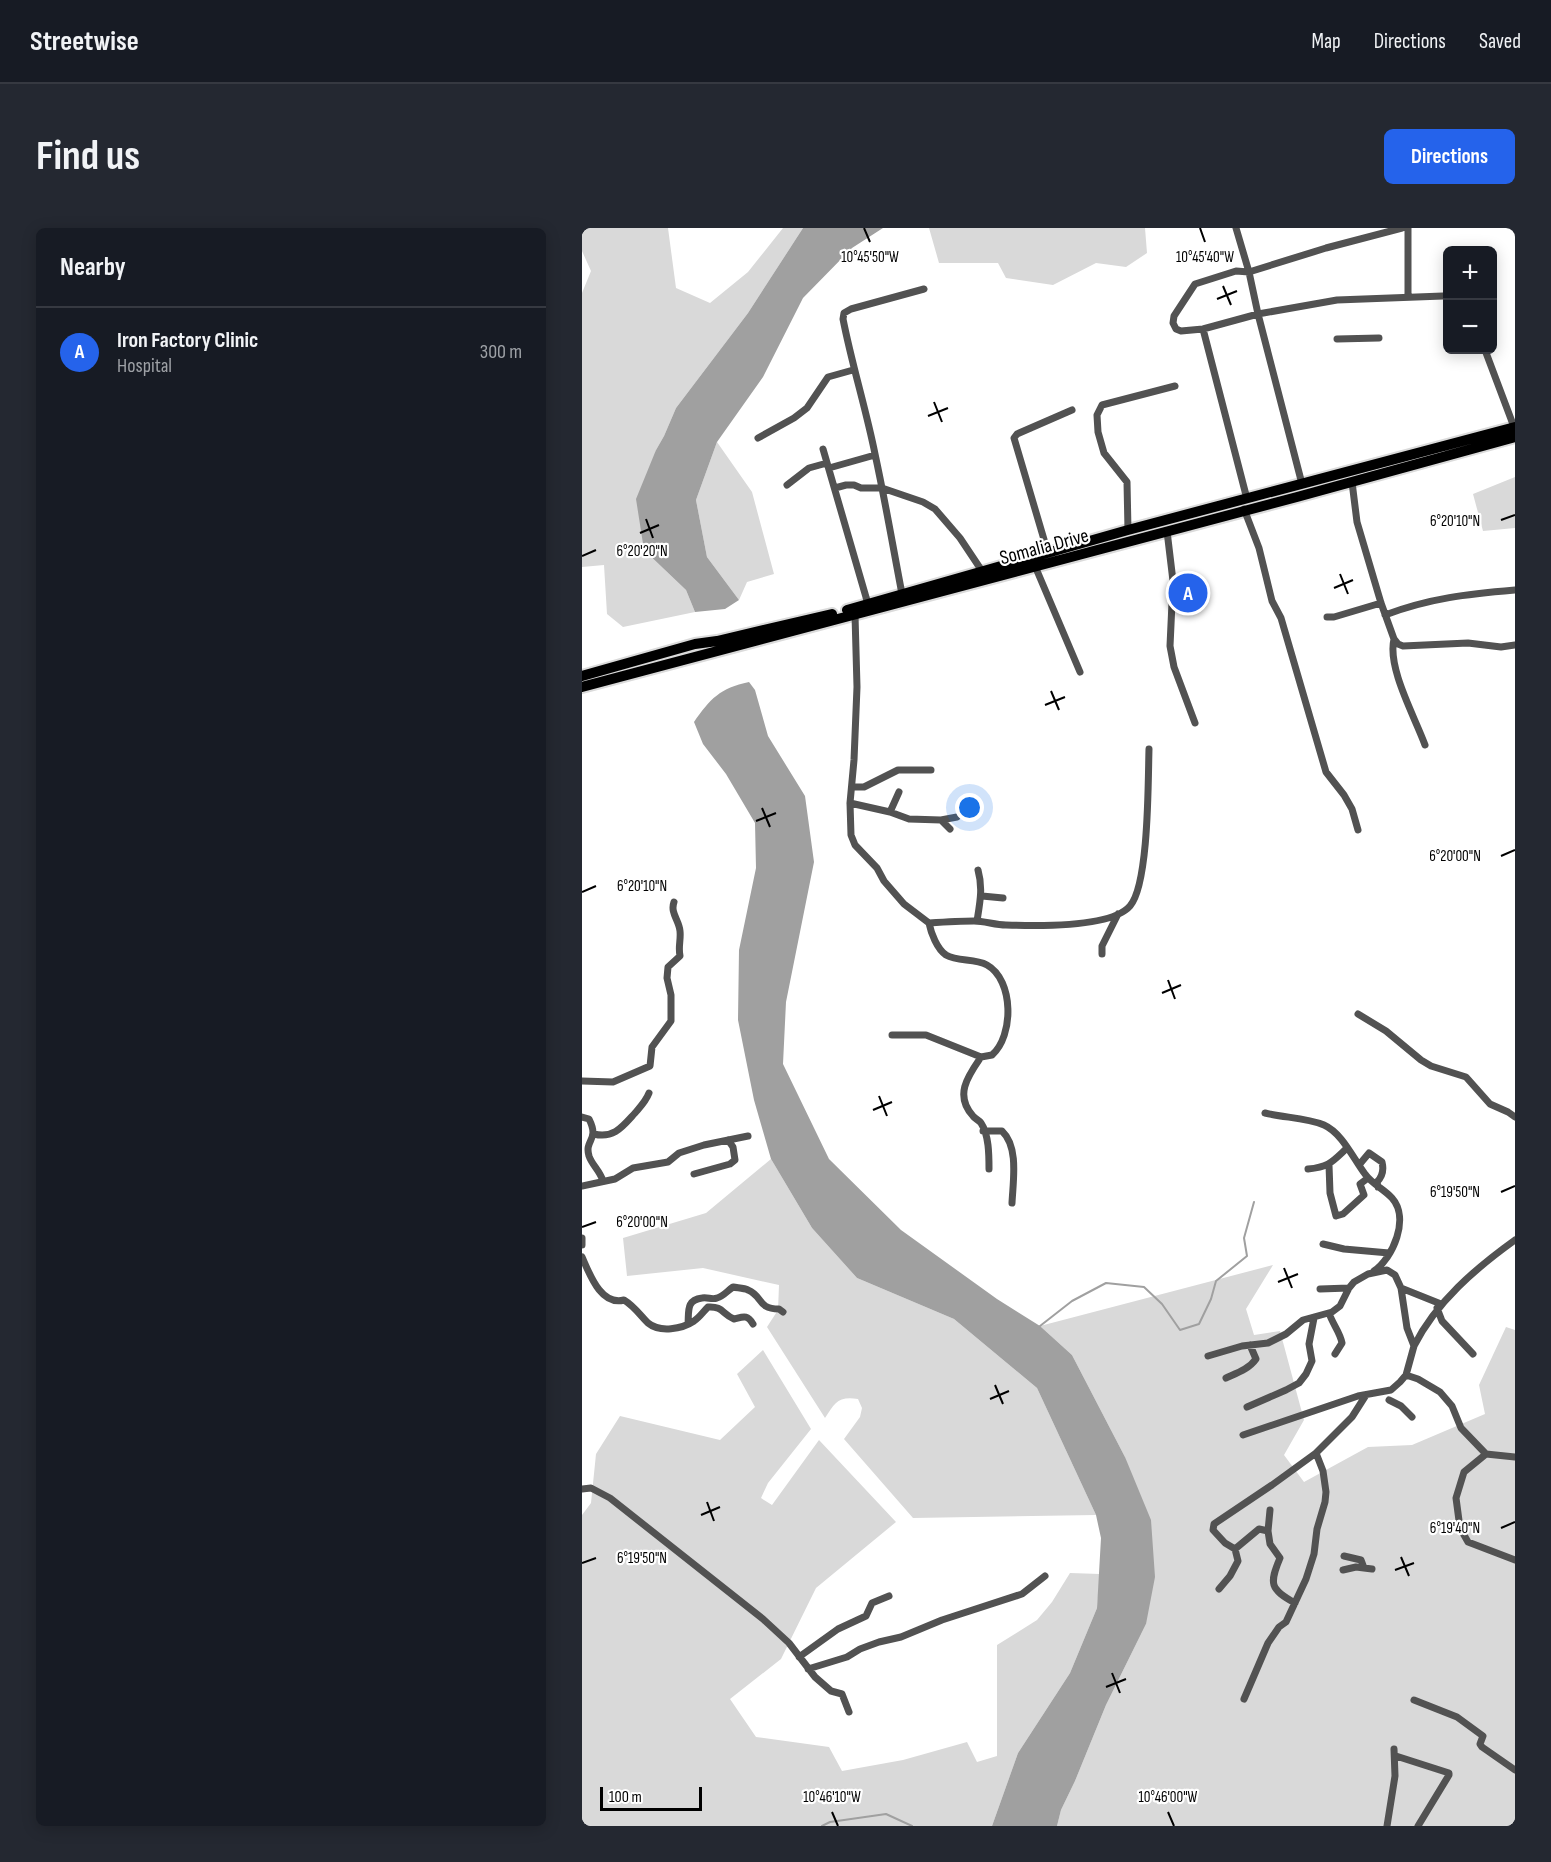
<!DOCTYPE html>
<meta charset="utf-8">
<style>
:root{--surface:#171b24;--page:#242831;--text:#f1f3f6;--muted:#9ea1a6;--line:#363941;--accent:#2563eb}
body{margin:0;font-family:"Sofia Sans Condensed",sans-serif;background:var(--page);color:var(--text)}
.controls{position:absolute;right:18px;top:18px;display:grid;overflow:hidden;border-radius:9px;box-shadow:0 3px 15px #0003}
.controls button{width:54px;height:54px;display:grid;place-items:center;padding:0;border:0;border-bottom:2px solid var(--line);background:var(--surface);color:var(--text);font:30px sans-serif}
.scale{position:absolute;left:18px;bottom:15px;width:102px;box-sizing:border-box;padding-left:6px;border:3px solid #000;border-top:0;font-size:16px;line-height:21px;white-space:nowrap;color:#000;-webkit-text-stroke:4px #fff;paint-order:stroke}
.you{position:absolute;left:388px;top:580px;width:21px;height:21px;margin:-15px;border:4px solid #fff;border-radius:50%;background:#1a73e8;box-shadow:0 0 0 9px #1a73e833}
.badge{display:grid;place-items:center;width:39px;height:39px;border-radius:50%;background:var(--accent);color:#fff;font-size:20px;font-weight:700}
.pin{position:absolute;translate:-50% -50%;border:3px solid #fff;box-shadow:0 2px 6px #0006}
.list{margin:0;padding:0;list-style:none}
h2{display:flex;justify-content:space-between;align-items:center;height:78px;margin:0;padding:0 24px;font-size:26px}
h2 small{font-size:20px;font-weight:400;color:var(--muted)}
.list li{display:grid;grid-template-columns:39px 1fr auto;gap:18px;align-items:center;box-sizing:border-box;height:90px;padding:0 24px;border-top:2px solid var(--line)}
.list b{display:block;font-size:22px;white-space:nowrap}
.list p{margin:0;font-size:20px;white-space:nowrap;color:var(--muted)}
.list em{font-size:20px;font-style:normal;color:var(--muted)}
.map{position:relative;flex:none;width:933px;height:1598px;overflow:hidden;border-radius:9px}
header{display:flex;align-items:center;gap:36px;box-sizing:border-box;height:84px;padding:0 30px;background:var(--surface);border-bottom:2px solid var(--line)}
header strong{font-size:28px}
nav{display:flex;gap:33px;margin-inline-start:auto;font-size:21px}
.intro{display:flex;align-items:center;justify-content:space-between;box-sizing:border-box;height:144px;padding:0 36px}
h1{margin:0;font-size:42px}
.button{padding:15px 27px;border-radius:9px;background:var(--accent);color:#fff;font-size:21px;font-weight:700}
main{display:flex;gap:36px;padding:0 36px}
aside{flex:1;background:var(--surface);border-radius:9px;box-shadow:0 3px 15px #0003}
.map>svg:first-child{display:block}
.green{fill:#d9d9d9}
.water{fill:#a0a0a0}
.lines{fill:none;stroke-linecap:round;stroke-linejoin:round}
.stream{stroke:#a0a0a0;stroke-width:2}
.primary-casing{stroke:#dbdbdb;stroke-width:14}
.minor{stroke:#525252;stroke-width:7}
.primary{stroke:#000;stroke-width:10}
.ticks{fill:none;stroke:#000;stroke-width:2}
.labels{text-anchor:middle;stroke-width:4.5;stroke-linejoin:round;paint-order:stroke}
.street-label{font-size:20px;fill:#000;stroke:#fff}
.ticks-label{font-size:15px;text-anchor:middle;fill:#000;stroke:#fff;stroke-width:4.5;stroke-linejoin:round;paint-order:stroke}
</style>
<header>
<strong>Streetwise</strong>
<nav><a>Map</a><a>Directions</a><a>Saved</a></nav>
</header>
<div class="intro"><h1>Find us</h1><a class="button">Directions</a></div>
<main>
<aside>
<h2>Nearby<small></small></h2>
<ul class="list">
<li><span class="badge">A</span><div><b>Iron Factory Clinic</b><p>Hospital</p></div><em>300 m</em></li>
</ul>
</aside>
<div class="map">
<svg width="933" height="1598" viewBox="0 0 933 1598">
<rect width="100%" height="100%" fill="#fff"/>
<path class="green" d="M0,0H86L94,60L128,75L166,44L201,0H221L166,85L94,180L82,208L74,222L62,322L104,362L113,384L41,399L25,386L22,337L0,339V65L9,43L0,23Z
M347,0H563L565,25L544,39L514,35L471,57L424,50L416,35H357Z
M135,214L170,264L192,346L165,354L157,372L125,329L114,272Z
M933,249V300L901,303L891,266Z
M189,931L230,1000L275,1050L372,1091L455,1160L514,1287L331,1290L262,1211L278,1189L280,1180L276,1171C256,1168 253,1175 243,1190L185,1099L196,1082L197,1057L121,1040L45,1048L41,1010L124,985Z
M691,1037L664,1081L672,1107L698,1103L722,1192L702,1227L722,1254L786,1219L830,1217L903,1186L897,1157L924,1099L933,1102V1598H475L479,1582L493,1553L524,1477L564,1396L543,1229L490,1127L458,1098Z
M181,1122L229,1201L186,1255L179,1270L190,1277L237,1212L314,1294L234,1360L199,1431L148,1471L174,1509L247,1519L260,1543L321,1532L385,1514L395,1534L415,1528V1417L455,1392L470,1374L488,1345L518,1346L515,1380L488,1445L436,1525L410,1598H0V1287L9,1275L14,1226L38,1188L138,1212L173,1179L155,1146Z"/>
<path class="water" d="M221,0H301L270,20L221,70L181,149L135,214L114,272L125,329L157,372L143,381L113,384L104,362L62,322L54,271L74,222L82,208L94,180L166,85Z
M167,454L173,462L186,508L223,568L232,634L204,774L201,836L247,931L319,1002L415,1071L458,1098L490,1127L543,1229L569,1292L573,1349L564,1396L524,1477L493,1553L479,1582L475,1598H410L436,1525L488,1445L515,1380L519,1310L514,1287L455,1160L372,1091L275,1050L230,1000L189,931L172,872L156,792L157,722L174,640L173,595L144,546L121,516L112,494C128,471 138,460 167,454Z"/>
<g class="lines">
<path class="stream" d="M458,1098L490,1073L524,1055L562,1059L580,1076L598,1102L617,1096L629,1071L634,1053L665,1028L662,1010L672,974
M240,1598L248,1594L304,1586L330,1598"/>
<defs>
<path id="primary" d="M265,382L546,302L933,199
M0,448L113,416L135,413L250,386
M0,459L715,269L933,209"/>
</defs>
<use href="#primary" class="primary-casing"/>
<path class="minor" d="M654,0L667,44L676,86L720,256
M820,0L744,20L667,44L654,43L613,56L592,88L591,95L594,101L599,103L621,101L676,86L755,72L861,68
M826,69V0
M621,101L665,271
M755,111L797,110
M903,122L932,199
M176,210L212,190L225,180L246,149L271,142
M241,221L286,376
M247,240L293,227
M770,254L775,294L799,375L812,411L816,416L821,418L886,415L919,419L933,417
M205,257L227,240L245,235
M253,260L264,257H272L279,260H300L341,274L353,281L378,310L400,343
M662,281L677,320L690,373L699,390L744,544L762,567L770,581L776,602
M546,302L545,254L522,225L516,204L515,187L520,177L593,158
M585,303L591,353L588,418L592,439L613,495
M466,325L432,210L435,206L490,182
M453,338L498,444
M320,366C311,319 303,272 293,226C284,181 270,137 261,91L262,85L269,81L342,61
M273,387L275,459L272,532L268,575L269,607L273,617L295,640L302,653L322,676L347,695C349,705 355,721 364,727C376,734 392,730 405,737C432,752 432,808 410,827L399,829L344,807H310
M803,387C848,370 886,366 933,362
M745,389H752L799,375
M812,411C805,440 833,489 843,517
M270,559H282L316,542H349
M268,575L308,584L327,591L359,592L368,601
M308,584L317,564
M359,592L375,589
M400,668L421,670
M395,693C398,674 401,660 396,642
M347,695C362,694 377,693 392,693C403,693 413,697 424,697C452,698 529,700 548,678C567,656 566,553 567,521
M520,726V718L536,686
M776,786L804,803L839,832L849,838L884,849L908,876L926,884L933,889
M399,829C386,848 372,867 391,888C393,891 397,892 399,895C407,907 407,927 407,941
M0,853L31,854L68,838L70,819L89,793V767L85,750L86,739L98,728C96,718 99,713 98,703C97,692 88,685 92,674
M683,885C702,890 723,889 742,897C760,905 771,930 783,946C790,956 802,961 810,970C828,990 811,1030 792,1043
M0,889L7,891C18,913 2,911 7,928C10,937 18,943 21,953
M401,903H420C437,919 431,953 430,975
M12,906C32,911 41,898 53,885C59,878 64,873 67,865
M747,937L748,965L754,988L761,986L782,967L778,956L786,950
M777,937L787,925L800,934C802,942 801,948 795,954L796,959
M726,941C747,939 750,934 765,920
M112,946L148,936L153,932L151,919L146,912
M0,958L33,951L51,940L86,934L97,925L122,917L166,908
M0,1010V1017
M741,1016L762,1021L807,1025
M0,1029C8,1047 19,1078 42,1072C52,1078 58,1087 66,1095C78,1105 100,1101 112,1093C117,1090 121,1084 126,1079C141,1078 140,1086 152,1091C161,1089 165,1086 171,1096
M819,1060L859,1076
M738,1061L767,1060
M855,1080L860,1093L891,1126
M747,1085C751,1097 758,1104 760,1115L753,1126
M106,1096C107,1083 104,1072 120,1070C126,1069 130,1072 135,1070C142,1068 145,1063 151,1059C156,1060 162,1060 166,1062C181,1068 175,1081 197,1081L201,1084
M832,1118C854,1074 894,1040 933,1012
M626,1128L660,1118L686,1115L704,1106L721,1092L750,1084L758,1078L767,1060L772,1054L786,1046L805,1042L813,1047L819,1060L825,1100L832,1118L824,1147L818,1154L809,1162L776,1168L661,1207
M824,1147L836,1151L858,1164L870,1178L879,1200L904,1226L933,1229
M644,1150C655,1145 667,1141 674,1131L668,1117
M807,1172L819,1178L830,1189
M665,1179L704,1162L717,1155L724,1146L730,1133L727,1116L732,1090
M904,1226L882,1244L874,1270L878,1300L886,1314L933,1332
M0,1261L9,1260L28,1270L181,1391L207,1415L233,1449L249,1463L260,1466L267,1484
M688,1282L686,1303L677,1301L653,1321L643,1315L631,1302L632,1296L690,1257L734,1225
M686,1303L688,1316L698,1330C687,1356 688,1361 713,1375
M762,1328L779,1332L782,1340
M761,1342L774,1339L790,1341
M637,1361L648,1348L656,1333L653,1321
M217,1429L256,1401L284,1388L290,1375L307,1368
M226,1441L265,1429L278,1421L297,1414L319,1409L360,1392L440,1366L463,1348
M662,1471L686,1415L697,1399L704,1394L724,1351L732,1326L735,1301L743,1274L744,1264L741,1243L734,1225L770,1189L784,1167
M832,1472L875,1489L901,1508L898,1516L900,1519L933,1542
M814,1528L867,1545V1547L836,1598
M805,1598L813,1548L812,1521"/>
<use href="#primary" class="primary"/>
</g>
<path class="ticks" d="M282,0L288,14M618,0L623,14M641,58L649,77M635,71L655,63M352,174L360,194M346,188L366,180M64,291L71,310M919,292L933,287M58,305L77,297M0,328L14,322M758,346L766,366M752,360L771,352M469,463L477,482M463,477L483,469M180,580L188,599M174,593L194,585M919,628L933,622M0,664L14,658M586,752L593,771M580,765L599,757M297,868L305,888M291,882L310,874M919,964L933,958M0,999L14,994M702,1040L710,1060M696,1054L716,1046M413,1157L421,1176M408,1171L427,1163M125,1274L132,1293M119,1287L138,1279M919,1300L933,1294M819,1329L827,1348M0,1335L14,1330M813,1342L832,1335M530,1445L538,1465M524,1459L544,1451M250,1584L256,1598M586,1584L592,1598"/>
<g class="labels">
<g class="street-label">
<text transform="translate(462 318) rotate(-15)" y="7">Somalia Drive</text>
</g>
</g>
<g class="ticks-label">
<text x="288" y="34">10°45'50"W</text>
<text x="623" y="34">10°45'40"W</text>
<text x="873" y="298">6°20'10"N</text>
<text x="60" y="328">6°20'20"N</text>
<text x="873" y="633">6°20'00"N</text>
<text x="60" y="663">6°20'10"N</text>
<text x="873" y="969">6°19'50"N</text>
<text x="60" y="999">6°20'00"N</text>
<text x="873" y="1305">6°19'40"N</text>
<text x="60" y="1335">6°19'50"N</text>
<text x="250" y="1574">10°46'10"W</text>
<text x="586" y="1574">10°46'00"W</text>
</g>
</svg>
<div class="controls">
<button>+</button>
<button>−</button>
</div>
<div class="scale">100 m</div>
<div class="you"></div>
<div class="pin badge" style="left:606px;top:365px">A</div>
</div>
</main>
